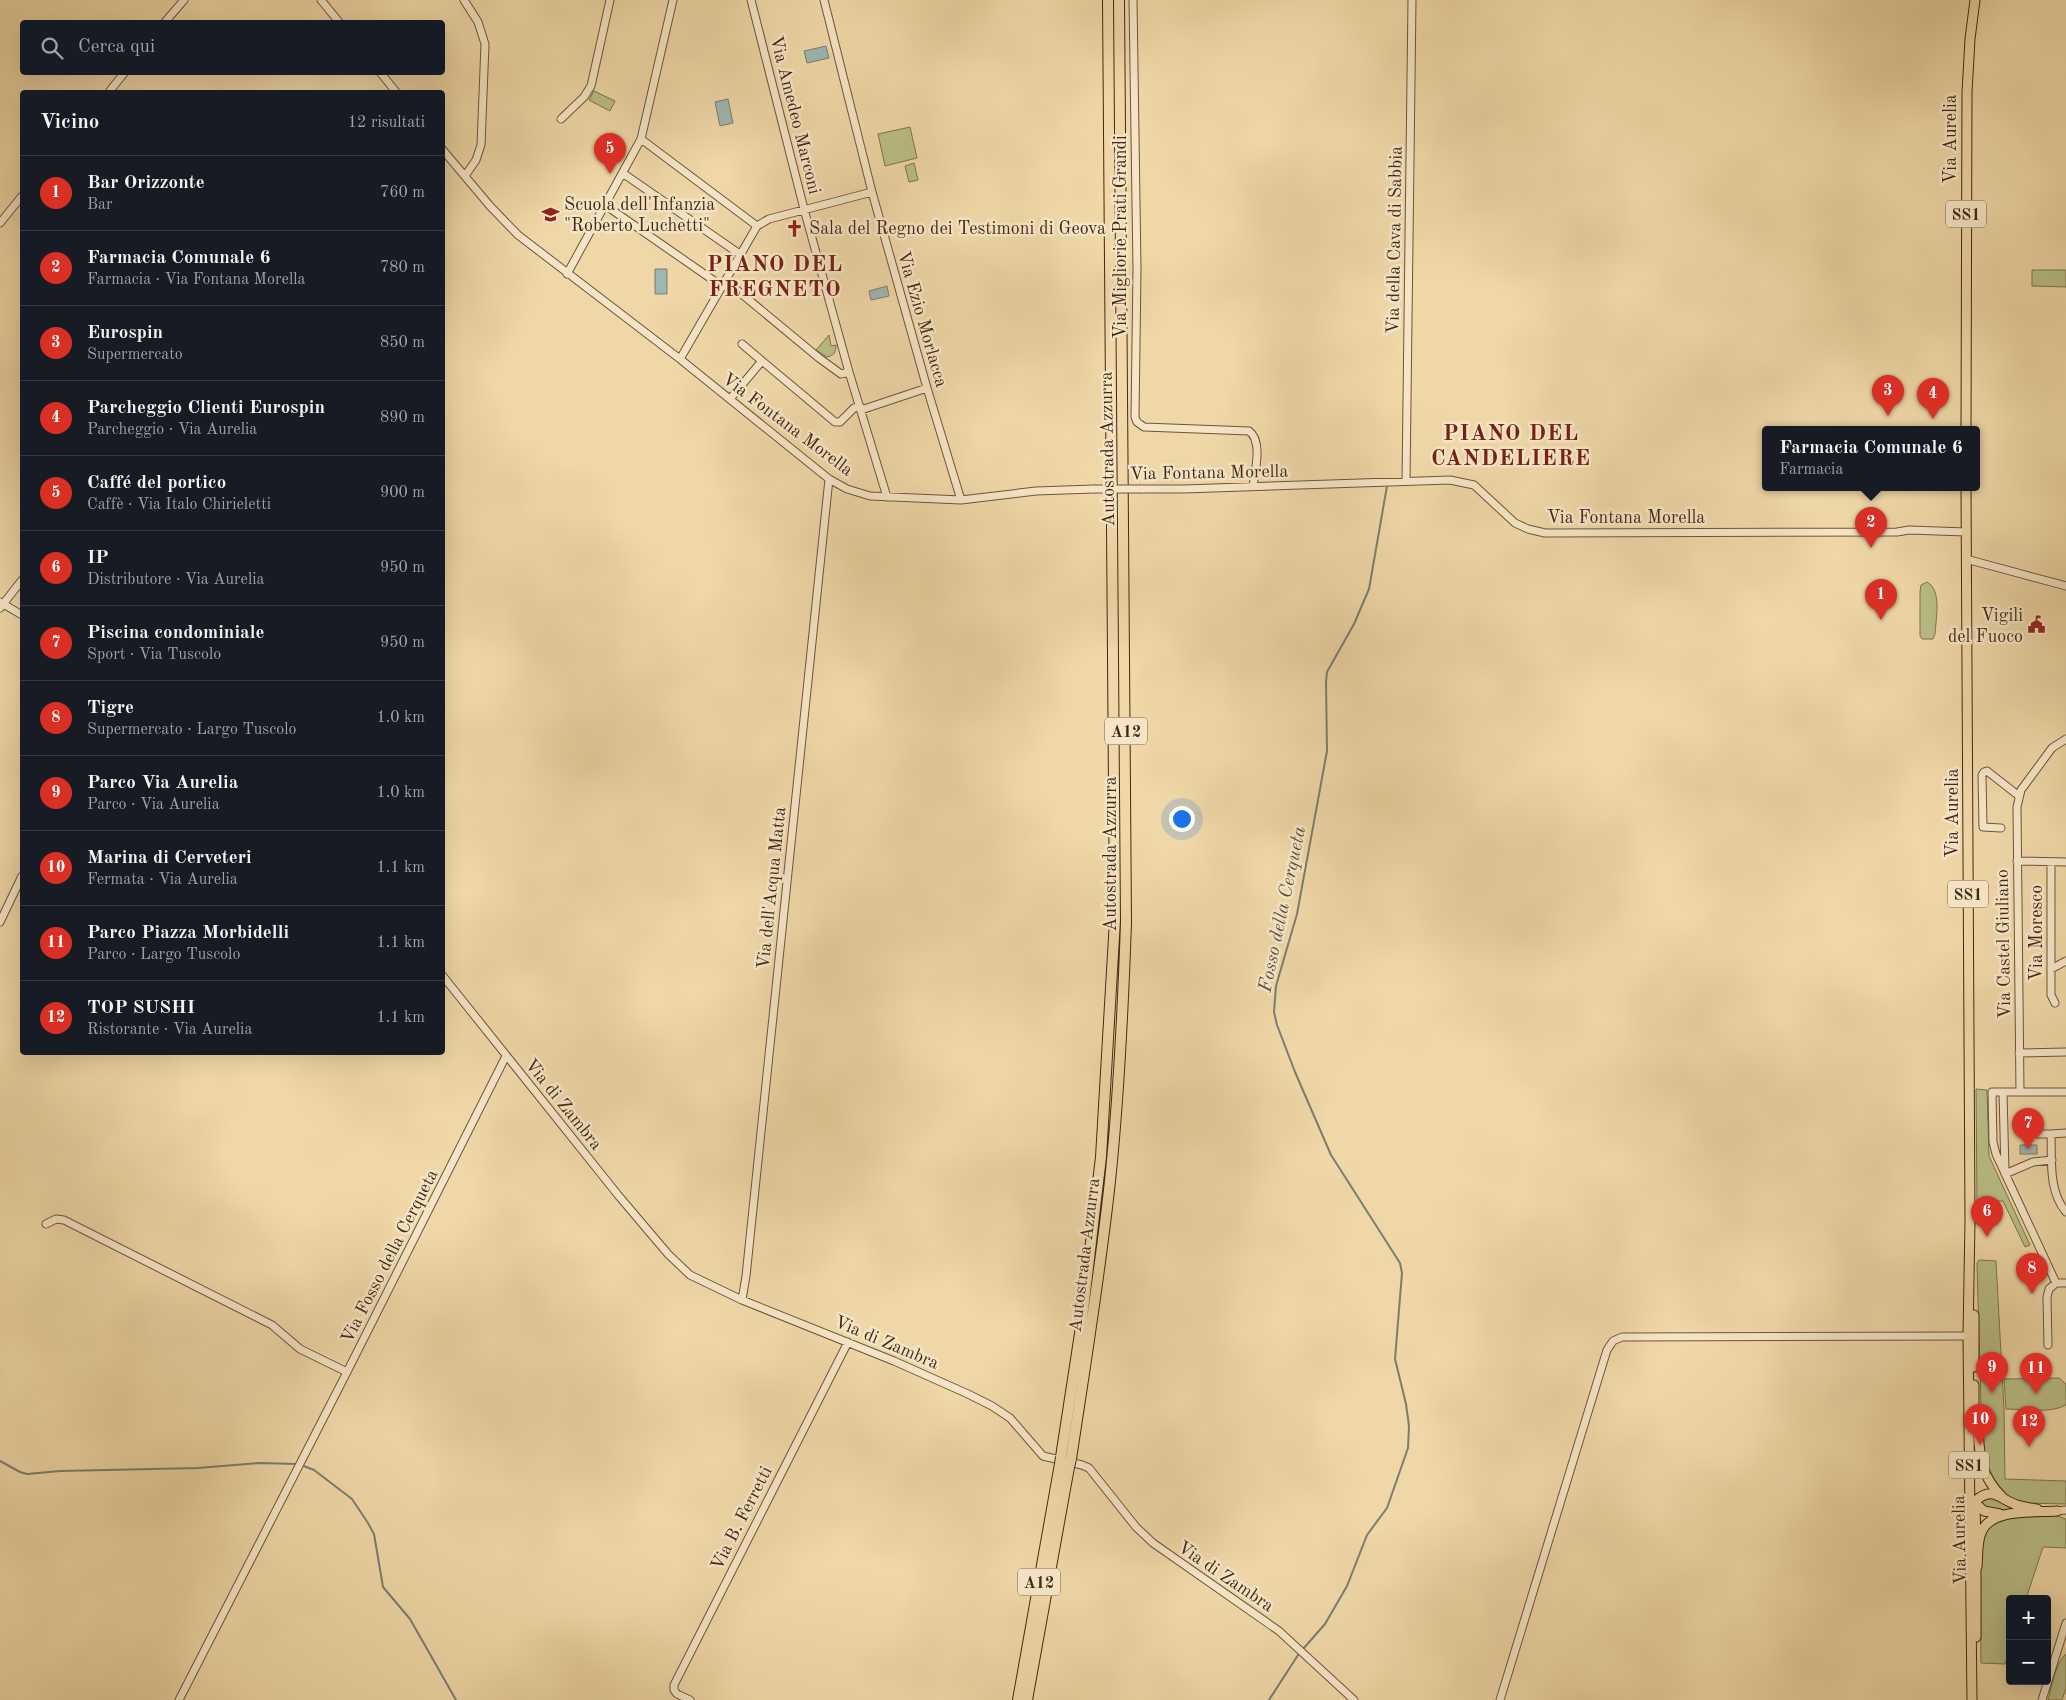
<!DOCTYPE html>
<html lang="it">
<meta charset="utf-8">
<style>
:root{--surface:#171b24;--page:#20242c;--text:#f1f3f6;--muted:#9ea1a6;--line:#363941;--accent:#d93025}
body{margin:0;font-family:"Old Standard TT",serif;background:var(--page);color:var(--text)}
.controls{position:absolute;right:15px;bottom:15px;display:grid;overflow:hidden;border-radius:5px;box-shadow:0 5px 20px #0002}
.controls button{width:45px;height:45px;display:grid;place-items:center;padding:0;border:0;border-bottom:1px solid var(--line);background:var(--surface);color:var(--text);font:25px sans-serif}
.you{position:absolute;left:1181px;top:818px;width:18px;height:18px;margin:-12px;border:4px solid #fff;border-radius:50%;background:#1a73e8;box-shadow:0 0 0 8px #1a73e833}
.badge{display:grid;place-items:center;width:32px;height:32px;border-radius:50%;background:var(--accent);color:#fff;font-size:16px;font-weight:700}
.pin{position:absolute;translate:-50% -41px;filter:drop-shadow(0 1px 2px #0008)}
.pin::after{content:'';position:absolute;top:26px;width:18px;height:15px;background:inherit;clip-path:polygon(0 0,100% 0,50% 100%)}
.popup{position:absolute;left:1762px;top:426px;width:218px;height:65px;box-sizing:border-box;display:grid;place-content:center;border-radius:5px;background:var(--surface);filter:drop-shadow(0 1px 4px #0005);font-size:16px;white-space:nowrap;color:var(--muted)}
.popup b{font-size:19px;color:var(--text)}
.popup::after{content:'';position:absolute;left:50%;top:100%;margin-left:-10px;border:10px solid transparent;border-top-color:var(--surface)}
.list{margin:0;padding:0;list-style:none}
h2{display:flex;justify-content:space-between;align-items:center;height:65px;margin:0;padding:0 20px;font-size:21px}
h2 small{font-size:16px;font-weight:400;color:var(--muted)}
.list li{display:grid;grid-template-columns:32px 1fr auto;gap:15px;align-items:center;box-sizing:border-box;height:75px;padding:0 20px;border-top:1px solid var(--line)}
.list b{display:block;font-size:19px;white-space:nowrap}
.list p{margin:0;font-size:16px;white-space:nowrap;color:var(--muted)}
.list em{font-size:16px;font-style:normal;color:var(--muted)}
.icon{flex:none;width:28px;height:28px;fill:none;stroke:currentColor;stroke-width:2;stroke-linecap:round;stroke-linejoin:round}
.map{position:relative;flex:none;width:2066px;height:1700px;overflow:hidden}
.search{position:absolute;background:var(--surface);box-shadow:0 5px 20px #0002;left:20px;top:20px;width:425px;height:55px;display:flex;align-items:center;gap:12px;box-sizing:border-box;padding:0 18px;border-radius:5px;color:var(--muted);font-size:19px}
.panel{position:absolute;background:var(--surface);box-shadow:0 5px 20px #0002;left:20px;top:90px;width:425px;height:965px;border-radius:5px}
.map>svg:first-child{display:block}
.green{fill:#b9be87;stroke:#7f734d}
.water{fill:#9db7b1;stroke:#7a7e72}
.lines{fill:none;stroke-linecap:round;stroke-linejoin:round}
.stream{stroke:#7a7e72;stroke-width:2}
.minor-casing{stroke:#705438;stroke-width:9}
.major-casing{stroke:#452813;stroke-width:11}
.highway-casing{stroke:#452813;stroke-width:12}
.minor{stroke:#f5e5c6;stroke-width:7}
.major{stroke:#efd7a7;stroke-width:9}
.highway{stroke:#efd7a7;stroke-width:10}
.minor-bridge-casing{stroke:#705438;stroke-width:9;stroke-linecap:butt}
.highway-bridge-casing{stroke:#452813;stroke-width:12;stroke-linecap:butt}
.minor-bridge{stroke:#f5e5c6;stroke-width:7}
.highway-bridge{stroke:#efd7a7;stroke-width:10}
.labels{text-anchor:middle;stroke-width:5;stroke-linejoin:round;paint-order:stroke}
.shield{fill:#f5e5c6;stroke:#7a6149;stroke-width:1}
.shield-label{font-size:16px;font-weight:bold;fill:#452813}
.street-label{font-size:18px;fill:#452813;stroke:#f5e5c6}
.poi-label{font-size:18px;fill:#452813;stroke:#f5e5c6;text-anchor:start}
.water-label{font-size:19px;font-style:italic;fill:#5b4c3a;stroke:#f5e5c6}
.district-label{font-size:22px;font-weight:bold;letter-spacing:1px;fill:#7a1f14;stroke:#f5e5c6}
</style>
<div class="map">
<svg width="2066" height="1700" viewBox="0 0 2066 1700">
<rect width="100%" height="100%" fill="#efd7a7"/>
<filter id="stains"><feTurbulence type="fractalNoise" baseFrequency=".004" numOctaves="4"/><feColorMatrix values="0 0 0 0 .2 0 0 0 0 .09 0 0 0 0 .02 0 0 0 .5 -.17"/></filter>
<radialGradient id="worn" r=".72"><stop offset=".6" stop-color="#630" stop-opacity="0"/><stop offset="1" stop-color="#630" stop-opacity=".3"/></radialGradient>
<path class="green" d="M594,91L615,101L610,111L589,100Z
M910,127L917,158L885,166L878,134Z
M914,163L918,180L909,182L905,166Z
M2032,270H2066V287L2032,286Z
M829,335L831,346L836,345C836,352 834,356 827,357L816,350Z
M1927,582C1942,590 1936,618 1935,634L1933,639H1922L1920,636V592L1921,585Z
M1976,1089L1987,1090L1989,1156L2030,1245L2025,1247L2003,1201L1977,1202Z
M1979,1260L1996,1261L2004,1409L2005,1479L2066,1481V1504L2023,1503L2006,1496L1989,1476L1982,1442L1977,1263Z
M2059,1378L2066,1384V1405C2049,1414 2024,1409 2006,1409L2004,1379Z
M1990,1496L2015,1509L2012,1511H1991L1979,1501Z
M2058,1516L2066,1519V1548L2043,1547L2026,1599H2010V1650L2005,1664L1981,1663L1980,1545L1983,1532L1998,1518Z
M2066,1654V1688L2062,1700H2048C2052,1686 2055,1663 2066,1654Z"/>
<path class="water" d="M826,46L829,58L807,63L804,51Z
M728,99L733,123L720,126L715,102Z
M655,269H667V294H655Z
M887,286L889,296L871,300L869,291Z
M2020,1145H2037V1154H2020Z"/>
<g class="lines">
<path class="stream" d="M0,1461L20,1472L27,1474L60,1471L198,1468L259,1463L297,1464
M301,1465L314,1470L352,1499L368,1523L374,1534L383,1587L410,1619L456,1700
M1303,1649L1325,1624L1347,1586L1367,1535L1387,1508L1408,1448L1409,1426L1406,1404L1395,1359L1402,1273L1400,1263L1331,1155L1295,1072L1277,1025L1274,1012L1276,986L1297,914L1327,751L1326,682L1327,672L1354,624L1369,589L1387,486
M1269,1700L1300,1652"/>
<defs>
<path id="minor" d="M321,0L339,22
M464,0L478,22L485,44L481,145L476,160L465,176
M751,0L804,209L849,372L887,497
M824,0L872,192L927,388L961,500
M1133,0L1137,269L1135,417L1137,422L1144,427L1249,431C1263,441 1255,471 1253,486
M165,22L184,0
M380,72L396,92
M109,92L125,72
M561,119L584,97L591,86L610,0
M641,139L757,226
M442,149L490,206L518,235L680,359L829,479L847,489L870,496L961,500L1036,491L1094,489
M624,174L741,255
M605,205L723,287
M0,223L22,196
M567,274L641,139L673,0
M726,281L819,358L841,374L849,372
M742,344L762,361
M680,359L757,226L769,219L872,192
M730,399L762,361L835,422H840L854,408L860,406
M861,410L927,388
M1406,481L1412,0
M1141,489H1184L1450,480L1474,485L1515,523L1528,529L1545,533L1897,532L1909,530L1966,532
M1966,559L2066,586
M0,602L22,615
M0,608L22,580
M2001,828L1983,827L1982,775L1984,772L1987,771L2019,796
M2017,861L2066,862
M2051,862V995L2055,1003
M0,922L22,876
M2051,969L2066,961
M442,975L618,1195L668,1254L690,1275L742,1300L894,1361L968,1394L992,1406L1010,1418L1043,1456L1082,1465L1089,1468L1136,1527L1153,1543L1279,1631L1354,1700
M2019,1053L2066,1052
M2003,1092L2005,1171
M2020,1092L2017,807L2021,790L2052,748L2066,739
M2066,1092H1992L1993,1142L1996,1154L2056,1283H2066
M2066,1133L2051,1134C2052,1159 2048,1191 2066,1212
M2038,1134H2051
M2005,1174L2033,1162L2052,1160
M46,1224L56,1219L64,1220L272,1325L300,1349L347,1372
M742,1300L746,1276L829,479
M2048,1345L2047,1297L2049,1289L2056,1283
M2057,1511L2066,1510
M179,1700L347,1372L506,1056
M690,1700L677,1694L674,1690V1685L848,1342
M1500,1700L1607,1350L1613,1341L1622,1337L1968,1336
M2042,1700L2066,1623"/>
<path id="major" d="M1966,429L1967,92L1970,39L1975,0
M1966,487L1970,1221L1968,1336L1972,1700
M1974,1315V1367
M1974,1385V1414
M1976,1409C1981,1444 1974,1469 2002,1497
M1974,1502C1993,1485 1999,1499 2017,1505C2024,1507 2031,1508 2037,1509
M1974,1502L1984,1511L2000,1514
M1975,1505L1976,1542
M1976,1562V1637
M1977,1567C1978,1557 1977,1546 1980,1536C1987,1507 2034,1513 2057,1511"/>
<path id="highway" d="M1061,1457L1081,1327L1101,1157L1115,920L1108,0
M1071,1459C1085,1366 1100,1274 1110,1181C1119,1095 1123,1009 1126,923L1119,0
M1018,1700L1060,1464
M1027,1700L1069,1467"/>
</defs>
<use href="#minor" class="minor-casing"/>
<use href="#major" class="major-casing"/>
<use href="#highway" class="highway-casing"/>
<use href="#minor" class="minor"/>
<use href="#major" class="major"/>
<use href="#highway" class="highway"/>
<defs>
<path id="minor-bridge" d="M1094,489H1141"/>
<path id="highway-bridge" d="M1060,1464L1061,1457
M1069,1467L1071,1459"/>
</defs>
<use href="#minor-bridge" class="minor-bridge-casing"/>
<use href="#highway-bridge" class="highway-bridge-casing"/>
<use href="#minor-bridge" class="minor-bridge"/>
<use href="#highway-bridge" class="highway-bridge"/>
</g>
<defs>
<symbol id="school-bare" viewBox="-9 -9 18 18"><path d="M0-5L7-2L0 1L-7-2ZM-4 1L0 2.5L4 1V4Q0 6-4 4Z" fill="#8f2418" stroke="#f5e5c6" stroke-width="2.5" paint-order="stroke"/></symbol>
<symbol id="church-bare" viewBox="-9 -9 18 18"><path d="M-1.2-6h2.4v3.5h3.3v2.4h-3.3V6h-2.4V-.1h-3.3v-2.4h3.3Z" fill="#8f2418" stroke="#f5e5c6" stroke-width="2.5" paint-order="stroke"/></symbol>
<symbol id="civic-bare" viewBox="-9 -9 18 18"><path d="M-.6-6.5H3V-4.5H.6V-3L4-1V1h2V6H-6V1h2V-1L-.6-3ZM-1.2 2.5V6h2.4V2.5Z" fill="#8f2418" stroke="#f5e5c6" stroke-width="2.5" paint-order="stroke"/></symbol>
</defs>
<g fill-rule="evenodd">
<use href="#school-bare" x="538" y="202" width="25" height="25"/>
<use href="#church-bare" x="782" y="216" width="25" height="25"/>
<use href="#civic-bare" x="2024" y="612" width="25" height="25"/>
</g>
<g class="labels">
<g class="shield">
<rect x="1946" y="200.5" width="40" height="27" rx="4"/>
<rect x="1105" y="717.5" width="42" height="27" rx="4"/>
<rect x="1948" y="880.5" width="40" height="27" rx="4"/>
<rect x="1949" y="1451.5" width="40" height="27" rx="4"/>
<rect x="1018" y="1568.5" width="42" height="27" rx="4"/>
</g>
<g class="shield-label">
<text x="1966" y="220">SS1</text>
<text x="1126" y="737">A12</text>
<text x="1968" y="900">SS1</text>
<text x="1969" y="1471">SS1</text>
<text x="1039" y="1588">A12</text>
</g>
<g class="street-label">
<text transform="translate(796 115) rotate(76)" y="6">Via Amedeo Marconi</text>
<text transform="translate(1950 139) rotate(-90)" y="6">Via Aurelia</text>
<text transform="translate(1120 237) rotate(-90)" y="6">Via Migliorie Prati Grandi</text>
<text transform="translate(1394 240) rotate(-89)" y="6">Via della Cava di Sabbia</text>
<text transform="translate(923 319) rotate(74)" y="6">Via Ezio Morlacca</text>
<text transform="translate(788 424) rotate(37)" y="6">Via Fontana Morella</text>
<text transform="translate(1107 449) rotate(-91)" y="6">Autostrada Azzurra</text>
<text transform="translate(1209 472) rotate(-1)" y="6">Via Fontana Morella</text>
<text x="1626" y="523">Via Fontana Morella</text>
<text transform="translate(1952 813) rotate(-90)" y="6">Via Aurelia</text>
<text transform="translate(1110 854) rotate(-90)" y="6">Autostrada Azzurra</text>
<text transform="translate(771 888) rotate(-84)" y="6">Via dell'Acqua Matta</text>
<text transform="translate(2036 933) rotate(-90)" y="6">Via Moresco</text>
<text transform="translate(2003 944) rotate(-91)" y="6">Via Castel Giuliano</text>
<text transform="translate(564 1104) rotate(51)" y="6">Via di Zambra</text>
<text transform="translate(1084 1255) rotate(-83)" y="6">Autostrada Azzurra</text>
<text transform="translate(389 1256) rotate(-63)" y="6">Via Fosso della Cerqueta</text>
<text transform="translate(887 1342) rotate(23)" y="6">Via di Zambra</text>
<text transform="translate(741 1518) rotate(-63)" y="6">Via B. Ferretti</text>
<text transform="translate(1959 1540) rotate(-91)" y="6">Via Aurelia</text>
<text transform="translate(1226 1576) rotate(34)" y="6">Via di Zambra</text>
</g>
<g class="poi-label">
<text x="564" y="210">Scuola dell'Infanzia<tspan x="564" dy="21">"Roberto Luchetti"</tspan></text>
<text x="809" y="234">Sala del Regno dei Testimoni di Geova</text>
<text x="2023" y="621" text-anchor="end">Vigili<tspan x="2023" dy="21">del Fuoco</tspan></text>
</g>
<g class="water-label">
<text transform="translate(1281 909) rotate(-78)" y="7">Fosso della Cerqueta</text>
</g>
<g class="district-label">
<text x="775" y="271">PIANO DEL<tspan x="775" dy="25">FREGNETO</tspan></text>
<text x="1511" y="440">PIANO DEL<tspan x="1511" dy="25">CANDELIERE</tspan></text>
</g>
</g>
<rect width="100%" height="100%" filter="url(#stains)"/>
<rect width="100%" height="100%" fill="url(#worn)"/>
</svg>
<div class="controls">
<button>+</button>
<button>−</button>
</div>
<div class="you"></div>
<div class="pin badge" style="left:1881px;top:620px">1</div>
<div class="pin badge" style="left:1871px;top:548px">2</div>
<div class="popup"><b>Farmacia Comunale 6</b>Farmacia</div>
<div class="pin badge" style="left:1888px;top:416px">3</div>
<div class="pin badge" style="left:1933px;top:419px">4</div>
<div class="pin badge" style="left:610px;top:174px">5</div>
<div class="pin badge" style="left:1987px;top:1237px">6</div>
<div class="pin badge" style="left:2028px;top:1149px">7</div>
<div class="pin badge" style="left:2032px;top:1294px">8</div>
<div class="pin badge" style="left:1992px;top:1393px">9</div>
<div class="pin badge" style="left:1980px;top:1445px">10</div>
<div class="pin badge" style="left:2036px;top:1394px">11</div>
<div class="pin badge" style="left:2029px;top:1447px">12</div>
<div class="search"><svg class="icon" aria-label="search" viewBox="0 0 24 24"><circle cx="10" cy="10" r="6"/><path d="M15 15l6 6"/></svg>Cerca qui</div>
<section class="panel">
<h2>Vicino<small>12 risultati</small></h2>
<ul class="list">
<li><span class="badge">1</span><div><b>Bar Orizzonte</b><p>Bar</p></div><em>760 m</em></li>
<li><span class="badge">2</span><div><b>Farmacia Comunale 6</b><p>Farmacia · Via Fontana Morella</p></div><em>780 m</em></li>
<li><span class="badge">3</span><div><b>Eurospin</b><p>Supermercato</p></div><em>850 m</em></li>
<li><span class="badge">4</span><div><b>Parcheggio Clienti Eurospin</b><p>Parcheggio · Via Aurelia</p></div><em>890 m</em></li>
<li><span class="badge">5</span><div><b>Caffé del portico</b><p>Caffè · Via Italo Chirieletti</p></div><em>900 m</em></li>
<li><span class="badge">6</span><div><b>IP</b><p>Distributore · Via Aurelia</p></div><em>950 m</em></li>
<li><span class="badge">7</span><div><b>Piscina condominiale</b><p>Sport · Via Tuscolo</p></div><em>950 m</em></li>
<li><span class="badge">8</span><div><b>Tigre</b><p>Supermercato · Largo Tuscolo</p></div><em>1.0 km</em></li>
<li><span class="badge">9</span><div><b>Parco Via Aurelia</b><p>Parco · Via Aurelia</p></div><em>1.0 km</em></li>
<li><span class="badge">10</span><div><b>Marina di Cerveteri</b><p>Fermata · Via Aurelia</p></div><em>1.1 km</em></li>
<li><span class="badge">11</span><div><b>Parco Piazza Morbidelli</b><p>Parco · Largo Tuscolo</p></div><em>1.1 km</em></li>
<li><span class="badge">12</span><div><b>TOP SUSHI</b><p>Ristorante · Via Aurelia</p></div><em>1.1 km</em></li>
</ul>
</section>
</div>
